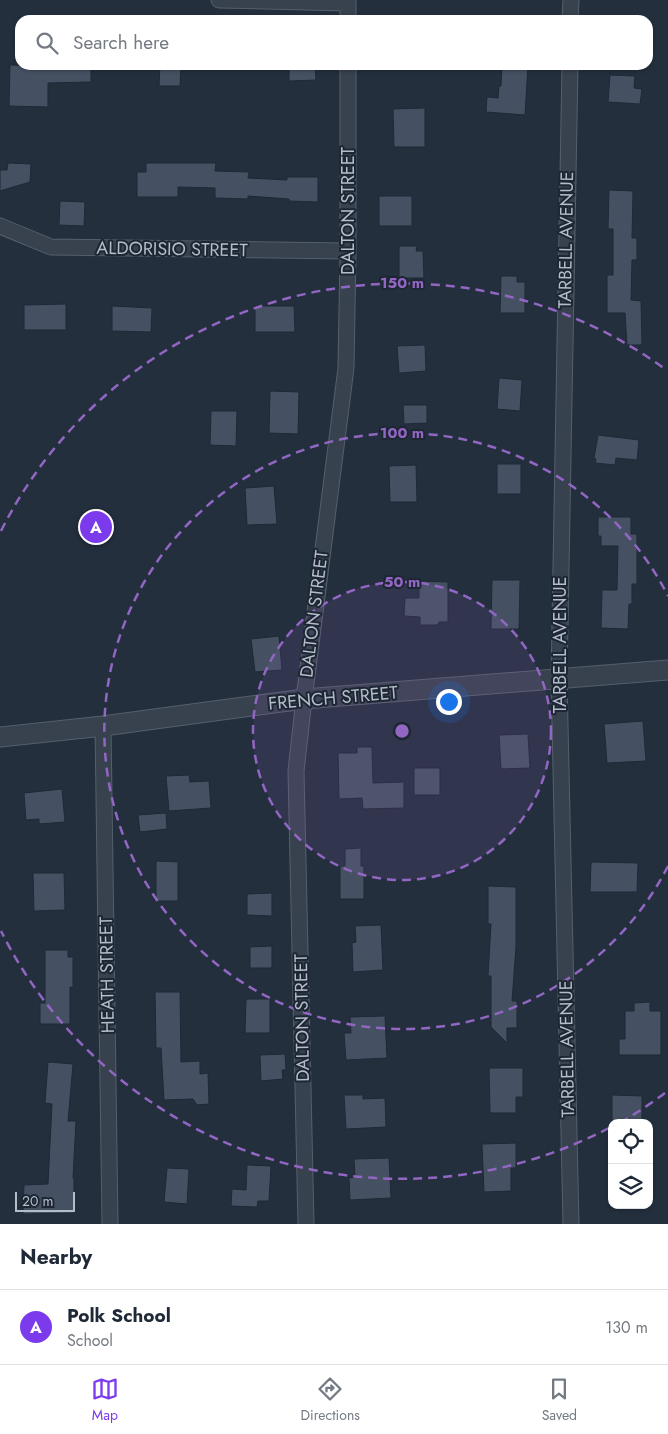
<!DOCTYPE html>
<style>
:root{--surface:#fff;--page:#f2f2f3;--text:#1f2937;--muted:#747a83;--line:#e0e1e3;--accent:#7c3aed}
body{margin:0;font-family:Jost,sans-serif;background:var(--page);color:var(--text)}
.controls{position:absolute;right:15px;bottom:15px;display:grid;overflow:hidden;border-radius:10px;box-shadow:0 1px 4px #0004}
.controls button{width:45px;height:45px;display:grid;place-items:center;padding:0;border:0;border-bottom:1px solid var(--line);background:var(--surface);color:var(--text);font:25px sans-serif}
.scale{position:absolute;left:15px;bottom:12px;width:60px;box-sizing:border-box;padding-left:5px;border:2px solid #b4bcc9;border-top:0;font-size:14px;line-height:18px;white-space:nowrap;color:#b4bcc9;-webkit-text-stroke:4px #1d2633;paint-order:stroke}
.you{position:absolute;left:448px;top:701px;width:18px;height:18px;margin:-12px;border:4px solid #fff;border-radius:50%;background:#1a73e8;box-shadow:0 0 0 8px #1a73e833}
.badge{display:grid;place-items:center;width:32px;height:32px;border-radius:50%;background:var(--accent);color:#fff;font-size:16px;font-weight:700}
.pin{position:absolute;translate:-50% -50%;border:2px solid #fff;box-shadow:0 1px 5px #0006}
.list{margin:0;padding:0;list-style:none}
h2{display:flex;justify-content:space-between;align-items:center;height:65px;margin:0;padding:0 20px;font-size:21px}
h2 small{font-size:16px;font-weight:400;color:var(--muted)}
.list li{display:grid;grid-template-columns:32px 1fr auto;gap:15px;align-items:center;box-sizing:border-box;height:75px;padding:0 20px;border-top:1px solid var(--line)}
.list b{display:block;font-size:19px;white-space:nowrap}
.list p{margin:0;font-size:16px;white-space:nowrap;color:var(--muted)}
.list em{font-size:16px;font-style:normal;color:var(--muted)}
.icon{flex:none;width:28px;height:28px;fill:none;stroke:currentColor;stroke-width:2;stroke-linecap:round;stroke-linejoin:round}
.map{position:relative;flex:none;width:668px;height:1224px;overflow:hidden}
.search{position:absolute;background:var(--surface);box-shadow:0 1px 4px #0004;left:15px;right:15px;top:15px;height:55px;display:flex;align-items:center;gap:12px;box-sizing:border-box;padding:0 18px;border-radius:15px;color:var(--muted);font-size:19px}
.sheet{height:140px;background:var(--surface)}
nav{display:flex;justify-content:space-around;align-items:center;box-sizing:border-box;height:70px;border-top:1px solid var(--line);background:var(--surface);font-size:14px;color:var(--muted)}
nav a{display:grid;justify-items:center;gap:2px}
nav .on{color:var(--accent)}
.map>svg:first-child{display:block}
.building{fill:#455162;stroke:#1f2835}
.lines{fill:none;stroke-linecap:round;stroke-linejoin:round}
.minor-casing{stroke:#565f6c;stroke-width:17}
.tertiary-casing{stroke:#565f6c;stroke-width:21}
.minor{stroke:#38414e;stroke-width:15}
.tertiary{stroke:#38414e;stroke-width:19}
.ring{fill:none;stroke:#9266c3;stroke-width:2.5;stroke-dasharray:9 6}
.labels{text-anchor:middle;stroke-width:4;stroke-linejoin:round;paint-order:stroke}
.street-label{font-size:18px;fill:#b4bcc9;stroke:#1d2633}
.centre{fill:#9266c3;stroke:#1d2633;stroke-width:2.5}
.ring-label{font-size:15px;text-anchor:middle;font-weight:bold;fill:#9266c3;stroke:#1d2633;stroke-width:4;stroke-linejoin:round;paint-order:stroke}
</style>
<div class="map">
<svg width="668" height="1224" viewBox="0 0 668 1224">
<rect width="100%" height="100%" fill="#242f3e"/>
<path class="building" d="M10,65L91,67V82L48,83V107L9,106Z
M160,65H181L180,86H159Z
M289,65H315L316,80L289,81Z
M502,65H528L525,115L486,112L487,97L498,98L499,86H501Z
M610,75L635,76L634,88L642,89L640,104L608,102Z
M425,108V147H394L393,109Z
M8,163L31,164L30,182L0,191V170H7Z
M146,163H216L215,171L249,172L248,178L287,180V177H318V202L289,201V199L248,196V199L215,198V188L178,187V197H137V172H146Z
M609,190L633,191L632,238H637V260H632L631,300L641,301L642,345H627L625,313H607V275H613V229H608Z
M379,196H412V226H379Z
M60,201L85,202L84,226L59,225Z
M399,246H417L416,251H423L424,278H399Z
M501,276H517V282H525V313H500Z
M66,304V330H24V305Z
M112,306L152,308L151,332L112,331Z
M255,306H294L295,332H255Z
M425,345L426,371L399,373L397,346Z
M499,378L522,380L520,411L497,409Z
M270,391L299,392L298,434L269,433Z
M403,405H427V423L404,424Z
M211,411H237L236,446L210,445Z
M598,435L639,440L637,460L616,458L615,465L595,463L596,459L594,458Z
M497,464H521V494H497Z
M416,465L417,502H390L389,466Z
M274,486L277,524L247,525L245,488Z
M598,517H631V534H637V584H632V604H629L628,629L601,628L602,590H617L618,546H601V536H598Z
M492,580H520L519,629H491Z
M419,581L448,582V622H439L438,625H420V617L404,616L405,598H419Z
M279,636L282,670L255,672L251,639Z
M643,721L646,761L607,763L604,724Z
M528,734L530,768L501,769L499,735Z
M357,747H372L373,783L404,782V808L363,809L362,798L339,799L338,753H357Z
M414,768H440V795H414Z
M189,775L190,782L209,781L211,808L169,811L166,776Z
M62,789L65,822L39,824V819L26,820L24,793Z
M166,813L167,829L140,832L138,815Z
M361,848V866H364V899H340V866H345V849Z
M156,861L178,862V901H156Z
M591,862L638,863L637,892H590Z
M33,873H64L65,910L34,911Z
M488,886L516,887V947L512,1001H517V1028H507V1043L491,1027V976H488L491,924H488Z
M272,893V916L247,915V894Z
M381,925L383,970L353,972L352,943L356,942L355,926Z
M272,946V968H250V947Z
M45,950H68V957H73V987H70V1024H40V1003H45Z
M155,992H180L181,1062L200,1061V1074L208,1073L209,1104L197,1105L193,1099L164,1100L161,1048H156Z
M246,999H270V1033H245Z
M650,1002V1011H661V1055H619V1039H625V1011H634V1003Z
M385,1016L387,1058L346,1060L344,1033H351L350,1017Z
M285,1054L286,1070H282L283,1079L261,1081L260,1055Z
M48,1062L73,1064L68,1121H76L73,1178H74V1213L23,1214L24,1185L48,1184L52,1104L45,1103Z
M489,1068H523V1097H516V1113H490Z
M344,1095H363V1099L385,1098L386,1127L346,1129Z
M612,1095L642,1096V1123H612Z
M516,1143V1168H511V1191L484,1192L482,1144Z
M389,1158L391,1198L350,1200L349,1178L355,1177L354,1159Z
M247,1165L271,1166L269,1201H258L257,1207L231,1206L232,1189L246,1190Z
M167,1168L189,1169L187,1204L164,1202Z"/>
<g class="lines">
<defs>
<path id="minor" d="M219,0L348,3
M348,20V0
M570,20L571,0
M570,65L559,679L571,1224
M0,226L51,247L348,251
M103,726L110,1224
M306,1224L296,771L304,699L346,368L348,251V65"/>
<path id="tertiary" d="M0,737L103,726L304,699L668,670"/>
</defs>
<use href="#minor" class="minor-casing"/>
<use href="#tertiary" class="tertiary-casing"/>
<use href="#minor" class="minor"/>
<use href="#tertiary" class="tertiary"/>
</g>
<circle cx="402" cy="731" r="149" fill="#9266c3" fill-opacity=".12"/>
<g class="ring">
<circle cx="402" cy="731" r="149"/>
<path d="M668 866A298 298 0 1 1 668 596"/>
<path d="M665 1093A448 448 0 0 1 623 1121M609 1128A448 448 0 0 1 1 931M1 531A448 448 0 0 1 665 369"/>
</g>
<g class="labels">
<g class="street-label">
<text transform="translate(348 211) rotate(-90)" y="6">DALTON STREET</text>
<text transform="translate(566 240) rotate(-89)" y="6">TARBELL AVENUE</text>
<text transform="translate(172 249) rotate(1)" y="6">ALDORISIO STREET</text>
<text transform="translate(314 614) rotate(-83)" y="6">DALTON STREET</text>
<text transform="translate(560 645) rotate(-90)" y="6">TARBELL AVENUE</text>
<text transform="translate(333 698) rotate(-5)" y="6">FRENCH STREET</text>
<text transform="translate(107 975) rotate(-91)" y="6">HEATH STREET</text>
<text transform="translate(302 1018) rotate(-91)" y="6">DALTON STREET</text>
<text transform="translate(567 1049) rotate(-91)" y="6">TARBELL AVENUE</text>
</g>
</g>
<circle cx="402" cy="731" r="8" class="centre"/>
<g class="ring-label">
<text x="402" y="288">150 m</text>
<text x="402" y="438">100 m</text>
<text x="402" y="587">50 m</text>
</g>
</svg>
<div class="controls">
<button><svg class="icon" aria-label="locate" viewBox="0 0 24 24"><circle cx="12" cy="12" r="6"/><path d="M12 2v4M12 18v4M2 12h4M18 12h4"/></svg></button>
<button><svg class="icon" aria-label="layers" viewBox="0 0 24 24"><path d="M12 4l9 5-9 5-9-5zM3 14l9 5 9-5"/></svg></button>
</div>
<div class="scale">20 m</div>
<div class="you"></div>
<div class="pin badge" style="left:96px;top:527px">A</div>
<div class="search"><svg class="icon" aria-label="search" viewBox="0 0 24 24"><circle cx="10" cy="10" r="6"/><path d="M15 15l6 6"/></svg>Search here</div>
</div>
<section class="sheet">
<h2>Nearby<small></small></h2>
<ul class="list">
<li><span class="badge">A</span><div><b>Polk School</b><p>School</p></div><em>130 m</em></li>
</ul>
</section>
<nav>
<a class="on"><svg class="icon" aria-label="map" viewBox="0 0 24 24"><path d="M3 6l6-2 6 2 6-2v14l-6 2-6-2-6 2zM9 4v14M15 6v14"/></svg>Map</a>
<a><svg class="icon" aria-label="directions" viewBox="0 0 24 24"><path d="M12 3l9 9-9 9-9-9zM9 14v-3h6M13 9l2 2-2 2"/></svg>Directions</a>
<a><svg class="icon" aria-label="saved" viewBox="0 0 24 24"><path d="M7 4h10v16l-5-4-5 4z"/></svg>Saved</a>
</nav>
